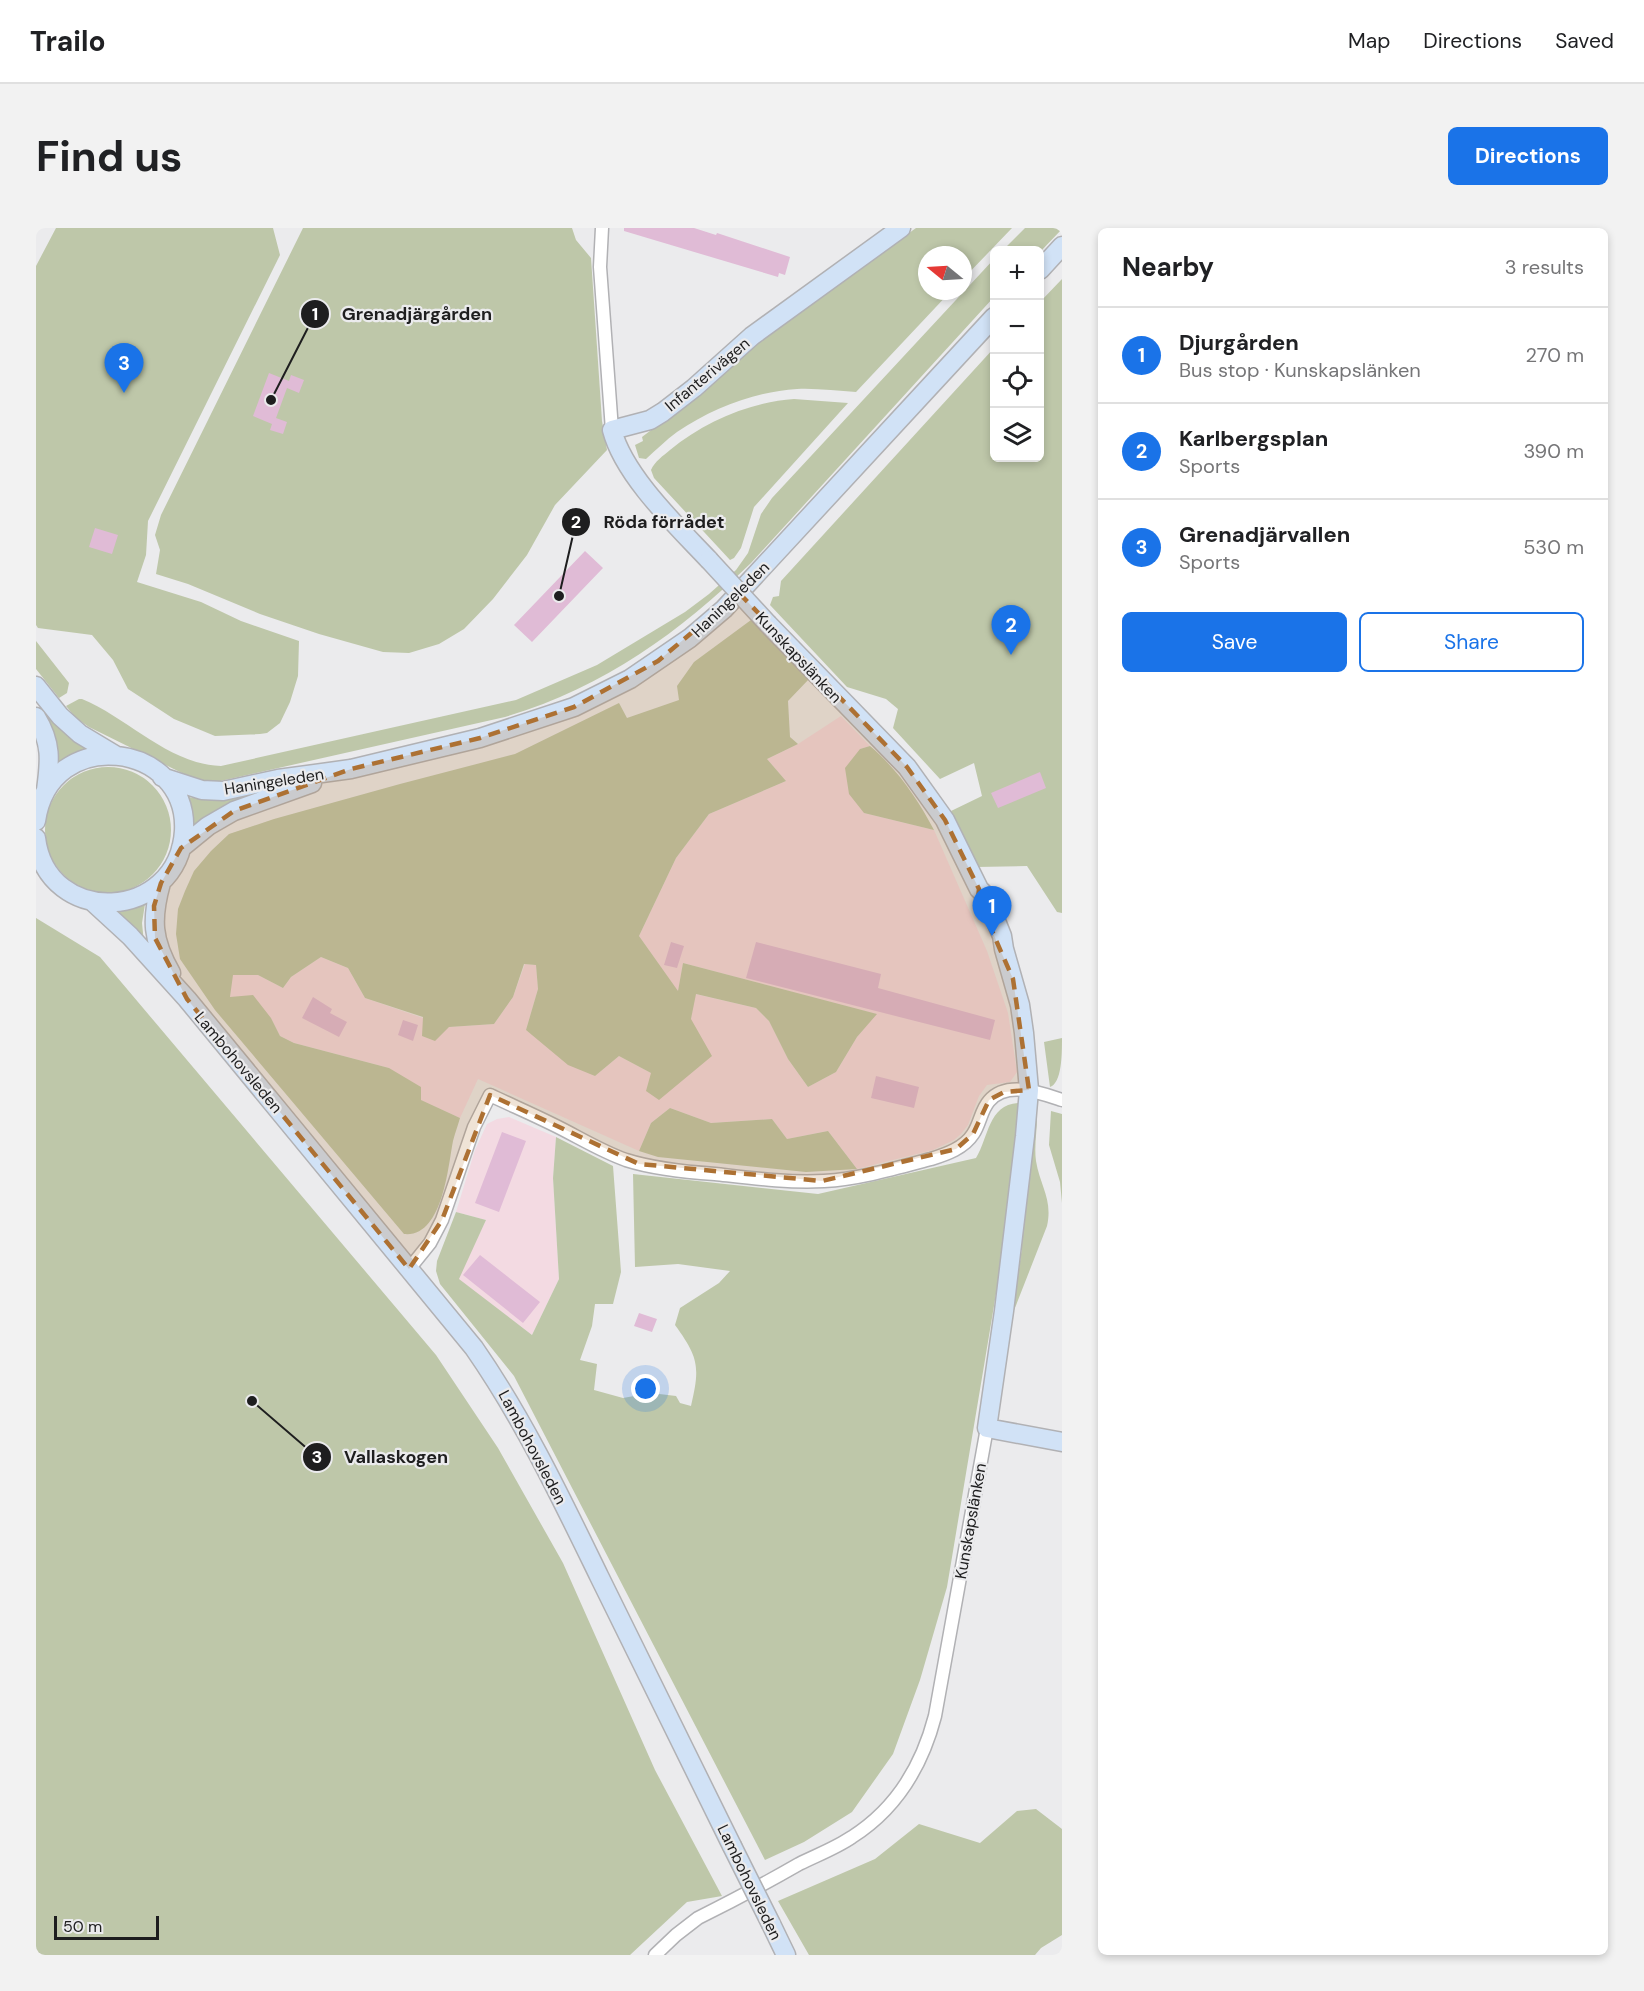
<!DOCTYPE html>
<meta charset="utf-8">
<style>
:root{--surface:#fff;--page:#f2f2f2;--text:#202124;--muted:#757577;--line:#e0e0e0;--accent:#1a73e8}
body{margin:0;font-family:"DM Sans",sans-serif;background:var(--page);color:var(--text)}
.controls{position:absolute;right:18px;top:18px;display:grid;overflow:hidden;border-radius:9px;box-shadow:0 3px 9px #0003}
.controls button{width:54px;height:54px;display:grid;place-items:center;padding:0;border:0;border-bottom:2px solid var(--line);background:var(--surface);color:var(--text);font:30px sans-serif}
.compass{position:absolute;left:882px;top:18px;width:54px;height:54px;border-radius:50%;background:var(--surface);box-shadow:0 3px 9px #0003;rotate:288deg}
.scale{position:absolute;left:18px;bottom:15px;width:105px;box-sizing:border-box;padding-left:6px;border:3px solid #1e1e1f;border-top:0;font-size:16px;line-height:21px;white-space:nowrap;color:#1e1e1f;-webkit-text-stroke:4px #ebebed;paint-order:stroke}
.you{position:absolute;left:610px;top:1161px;width:21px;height:21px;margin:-15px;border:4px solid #fff;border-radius:50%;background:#1a73e8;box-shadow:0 0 0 9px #1a73e833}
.badge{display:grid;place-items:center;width:39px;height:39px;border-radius:50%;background:var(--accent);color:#fff;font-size:20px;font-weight:700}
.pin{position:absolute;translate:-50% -50px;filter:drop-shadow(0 2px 3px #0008)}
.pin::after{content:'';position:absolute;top:32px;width:21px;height:18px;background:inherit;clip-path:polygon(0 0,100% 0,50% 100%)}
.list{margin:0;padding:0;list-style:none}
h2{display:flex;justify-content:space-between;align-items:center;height:78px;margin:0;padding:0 24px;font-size:26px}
h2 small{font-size:20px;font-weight:400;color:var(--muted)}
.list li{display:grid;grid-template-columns:39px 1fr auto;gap:18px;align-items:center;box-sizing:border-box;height:96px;padding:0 24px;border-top:2px solid var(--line)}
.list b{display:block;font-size:22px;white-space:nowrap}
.list p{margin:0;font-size:20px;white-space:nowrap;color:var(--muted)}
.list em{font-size:20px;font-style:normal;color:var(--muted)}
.actions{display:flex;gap:12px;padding:18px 24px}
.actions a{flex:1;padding:14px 0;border:2px solid var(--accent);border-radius:9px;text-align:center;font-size:21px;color:var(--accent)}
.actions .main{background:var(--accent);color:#fff}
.icon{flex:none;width:33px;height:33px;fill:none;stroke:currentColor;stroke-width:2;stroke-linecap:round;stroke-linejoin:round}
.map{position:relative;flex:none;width:1026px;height:1727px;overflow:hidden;border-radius:9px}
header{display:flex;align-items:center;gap:36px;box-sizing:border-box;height:84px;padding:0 30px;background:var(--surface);border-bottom:2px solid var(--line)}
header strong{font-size:28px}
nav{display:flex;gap:33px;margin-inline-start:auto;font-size:21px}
.intro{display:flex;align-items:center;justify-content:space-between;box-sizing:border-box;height:144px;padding:0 36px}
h1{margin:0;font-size:42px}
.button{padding:15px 27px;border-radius:9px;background:var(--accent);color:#fff;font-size:21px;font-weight:700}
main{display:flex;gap:36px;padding:0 36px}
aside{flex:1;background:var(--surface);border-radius:9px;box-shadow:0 3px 9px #0003}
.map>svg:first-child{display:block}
.industrial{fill:#f3dae2}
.green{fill:#bec7a9}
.building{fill:#e0bbd6}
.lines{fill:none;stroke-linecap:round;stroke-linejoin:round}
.street-casing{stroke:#b1b1b4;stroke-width:15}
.secondary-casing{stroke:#b1b1b4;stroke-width:21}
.street{stroke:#fff;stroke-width:12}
.secondary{stroke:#d1e2f6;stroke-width:18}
.secondary-bridge-casing{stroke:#b1b1b4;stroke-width:21;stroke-linecap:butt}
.secondary-bridge{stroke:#d1e2f6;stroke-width:18}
.marked{fill:#ad7133;fill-opacity:0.2;stroke:#ad7133;stroke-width:4.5;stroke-dasharray:12 8;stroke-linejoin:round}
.labels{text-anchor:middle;stroke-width:4.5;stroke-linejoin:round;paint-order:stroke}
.street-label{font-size:16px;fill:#1e1e1f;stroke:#ebebed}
.leader{fill:none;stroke:#1e1e1f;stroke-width:2}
.callout-dot{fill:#1e1e1f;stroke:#ebebed;stroke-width:2}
.mark-label{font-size:18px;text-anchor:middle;font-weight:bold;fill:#fff}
.callout-label{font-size:18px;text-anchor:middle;font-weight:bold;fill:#1e1e1f;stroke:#ebebed;stroke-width:4.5;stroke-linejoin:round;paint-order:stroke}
</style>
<header>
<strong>Trailo</strong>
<nav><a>Map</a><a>Directions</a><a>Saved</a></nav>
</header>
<div class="intro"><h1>Find us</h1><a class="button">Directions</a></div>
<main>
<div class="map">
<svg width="1026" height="1727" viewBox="0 0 1026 1727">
<rect width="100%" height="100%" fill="#ebebed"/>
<path class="industrial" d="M805,488L834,518L824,521L828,585L898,602L951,723L972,785L981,844L974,854L951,857L943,868L932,897L925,906L918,912L897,922L821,941L792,903L751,911L736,891L675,895L634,880L615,895L603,923L442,851L424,890L384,872L353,840L258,815L244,808L235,790L194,769L196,747H222L247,760L255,749L285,729L312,740L329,770L413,799L458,796L477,769L489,736L500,737L502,761L490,802L559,848L583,828L615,845L655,791L659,766L720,780L733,793L752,831L772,859L800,844L821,809L840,786L647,735L642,764L603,708L640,630L673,586L750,553L731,531L762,516Z
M473,889L520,909L517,950L523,1051L496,1107L422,1051L450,992L420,984L439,922L451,896L461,891Z"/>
<path class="green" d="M20,0H237L244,27L112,293L110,327L101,354L165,374L205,393L263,413L262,448L254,474L244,495L231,505L224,506L179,508L138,491L92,461L77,432L56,407L2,400L0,397V38Z
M267,0H536L540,12L555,30L566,193L571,222L519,277L491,327L457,371L428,401L403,416L373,425L347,424L283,406L224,386L152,356L120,346L124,322L119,307L125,287Z
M880,0H976L927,51V27H891V63H915L820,164C801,163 780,160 761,161C718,164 677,180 641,204C630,212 620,222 610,231L603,230L599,217L607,213L606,209L665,164L725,112Z
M989,0H1026V1L1004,24L967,22Z
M958,31V69L715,335C643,405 567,460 469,489L180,554H172L156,550L53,499L40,490L30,478L43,471H46C94,491 132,536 185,538L480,472L561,437L649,384L673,366L700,342L712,325L725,286L736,270Z
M1026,51V685L1021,684L991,638L940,639L915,583L946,568L938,535L904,551L857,500L862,481L850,471L811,459L734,377L737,369L743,368L745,353L958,120V230H1004V74Z
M758,171L812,175L718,279L705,320L698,330L694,332L618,250L615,242C619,233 627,228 634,222C668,194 714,174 758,171Z
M715,392L773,451L752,473L754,509L762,516L731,531L750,553L673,586L640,630L603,708L642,763L647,735L841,786L821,809L800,844L772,859L752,831L733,793L720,780L660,766L655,791L676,828L623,872L610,863L615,845L583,828L559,848L532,837L490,802L502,761L500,737L488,736L477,769L458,796L413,799L399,813L386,808L387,789L329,770L312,740L285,729L255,749L247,760L222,747H197L194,769L217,767L235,790L244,808L258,815L353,840L385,859V872L424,890C422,897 419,905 417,913C412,938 407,1010 368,1006L179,782L144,731L140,706L142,681L149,663L158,643L175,623L193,606L238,591L364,556L479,526L583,475L591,490L643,472L641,458L658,434Z
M0,413L33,455L31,465L23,470L0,441Z
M13,486L54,520L33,529L21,536V515L9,489Z
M834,518C862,542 881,570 898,602L828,585L813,566L809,540L824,521Z
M9 602a63 63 0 1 1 126 0a63 63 0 1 1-126 0Z
M232,562L154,605L148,568C179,576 202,568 232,562Z
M109,676L106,695L108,715L79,685Z
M0,690L64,729L400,1127L462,1220L527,1335L619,1542L686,1668L651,1674L594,1727H0Z
M1026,810C1026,826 1026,855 1014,859L1008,814Z
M982,875L981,904L968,1018L911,1359L884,1452L857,1526L816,1584L768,1614L729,1632L478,1148L404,1056L400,1043L401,1033L420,984L450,992L423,1051L496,1107L523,1051L517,950L520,909L577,938L585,1044L577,1076H559L556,1098L544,1132L561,1136L558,1162L587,1170L615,1165L640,1168L644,1175L655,1178C664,1139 663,1130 639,1097L644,1080L683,1055L694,1043L642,1036L599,1039L597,946L782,966L940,930C953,909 952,877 982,875Z
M634,880L675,895L736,891L751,911L792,903L821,941L770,944L622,929L603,923L615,895Z
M1015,883L1026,886V975L1024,954L1013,917Z
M1001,889C1001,903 998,919 1000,933C1004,958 1017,971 1011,998L977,1085L986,1019L984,998L994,917Z
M1000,1581L1026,1601V1707L1005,1720L999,1727H773L742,1673L839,1631L883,1596L944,1615L981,1583Z"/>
<path class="building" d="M588,0H658L680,7L681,5L754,29L749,47L743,45L742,49L588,3Z
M233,145L253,153L255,147L268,152L263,165L251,160L240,190L251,194L247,206L234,202L236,196L217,188Z
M59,300L82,307L76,326L53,319Z
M549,323L567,340L496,414L478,397Z
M1004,544L1010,560L962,580L955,565Z
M635,714L648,718L641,740L628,737Z
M720,714L845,746L842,760L959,792L954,812L710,750Z
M277,769L296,781L294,785L311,794L303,809L266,790Z
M367,792L382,797L377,813L362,807Z
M840,848L883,859L878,880L835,870Z
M466,904L490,913L463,984L439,975Z
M444,1027L504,1074L487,1095L427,1047Z
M603,1085L621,1091L616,1104L598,1098Z"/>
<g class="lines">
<defs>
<path id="street" d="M566,0L564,39L576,202
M373,1041L394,1015L406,992L438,899L454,867C475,877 496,886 516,896C541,908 564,923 590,932C618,941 649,944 679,946C715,950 752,955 788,953C824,951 861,940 895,931C911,926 928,920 937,906C944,896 945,882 953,873C971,852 1005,865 1026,872
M619,1727L640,1707L662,1690C696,1673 730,1655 763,1636C781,1627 800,1620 816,1609C860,1581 886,1538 899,1488L951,1200"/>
<path id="secondary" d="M1004,42L1026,18
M673,332C641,298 588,248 576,202L614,192L627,184L658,160L716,108L865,0
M732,396L871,539L909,592L943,661L950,668L966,708L968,721L984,777L988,805L993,862L989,908L968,1083L951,1200L1026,1214
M0,458L24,488L44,506L79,527
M0,489C16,515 14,533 10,562
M126,549L166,562L187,563L242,551L315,541L444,510L538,479L594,451L654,410L688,381L958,89
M0,593C14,495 153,514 148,603C142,694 11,700 0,610
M145,620L172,598L198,583L276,555
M125,655C115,691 116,712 135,745
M57,674L94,708L151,771L438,1120C488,1192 525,1270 563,1348C608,1438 652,1528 696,1618
M735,1696L750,1727"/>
</defs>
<use href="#street" class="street-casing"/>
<use href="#secondary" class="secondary-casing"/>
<use href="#street" class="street"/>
<use href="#secondary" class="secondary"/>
<defs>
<path id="secondary-bridge" d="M673,332L732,396
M696,1618L735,1696"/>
</defs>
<use href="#secondary-bridge" class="secondary-bridge-casing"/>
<use href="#secondary-bridge" class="secondary-bridge"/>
</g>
<path class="marked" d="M703,365L871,539L909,592L943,661L942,671L977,751L993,862L968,864L953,872L937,906L920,921L786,953L603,936L454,867L406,992L373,1041L151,771L119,710L118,678L125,655L145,620L198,583L315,541L444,510L538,479L622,433Z"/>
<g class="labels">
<g class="street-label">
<text transform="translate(671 146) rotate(-40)" y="6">Infanterivägen</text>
<text transform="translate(694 371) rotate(-44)" y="6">Haningeleden</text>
<text transform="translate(763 429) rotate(47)" y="6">Kunskapslänken</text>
<text transform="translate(238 553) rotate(-9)" y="6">Haningeleden</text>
<text transform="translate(203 834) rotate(50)" y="6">Lambohovsleden</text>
<text transform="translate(497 1219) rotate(62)" y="6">Lambohovsleden</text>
<text transform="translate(934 1293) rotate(-80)" y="6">Kunskapslänken</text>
<text transform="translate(714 1654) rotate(64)" y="6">Lambohovsleden</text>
</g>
</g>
<path class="leader" d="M235 172L279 86M523 368L540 294M216 1173L281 1229"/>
<g class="callout-dot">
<circle cx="235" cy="172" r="6"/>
<circle cx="523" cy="368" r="6"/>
<circle cx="216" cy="1173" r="6"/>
<circle cx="279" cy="86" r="15"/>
<circle cx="540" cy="294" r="15"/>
<circle cx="281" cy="1229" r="15"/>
</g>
<g class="mark-label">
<text x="279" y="92">1</text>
<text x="540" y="300">2</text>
<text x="281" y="1235">3</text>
</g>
<g class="callout-label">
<text x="381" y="92">Grenadjärgården</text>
<text x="628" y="300">Röda förrådet</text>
<text x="360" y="1235">Vallaskogen</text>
</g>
</svg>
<div class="controls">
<button>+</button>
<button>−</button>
<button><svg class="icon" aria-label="locate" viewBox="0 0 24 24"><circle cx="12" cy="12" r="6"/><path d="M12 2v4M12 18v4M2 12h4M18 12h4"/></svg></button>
<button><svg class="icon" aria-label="layers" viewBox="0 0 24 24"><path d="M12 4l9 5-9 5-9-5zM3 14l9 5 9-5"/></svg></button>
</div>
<svg class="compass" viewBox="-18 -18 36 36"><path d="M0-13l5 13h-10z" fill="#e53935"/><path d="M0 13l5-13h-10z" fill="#757577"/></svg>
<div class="scale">50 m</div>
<div class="you"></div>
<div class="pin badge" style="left:956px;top:708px">1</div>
<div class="pin badge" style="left:975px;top:427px">2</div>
<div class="pin badge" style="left:88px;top:165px">3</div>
</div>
<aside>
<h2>Nearby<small>3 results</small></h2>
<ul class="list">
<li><span class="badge">1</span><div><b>Djurgården</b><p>Bus stop · Kunskapslänken</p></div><em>270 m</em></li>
<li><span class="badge">2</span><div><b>Karlbergsplan</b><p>Sports</p></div><em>390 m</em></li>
<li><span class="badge">3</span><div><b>Grenadjärvallen</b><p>Sports</p></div><em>530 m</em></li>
</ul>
<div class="actions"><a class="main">Save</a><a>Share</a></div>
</aside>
</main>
